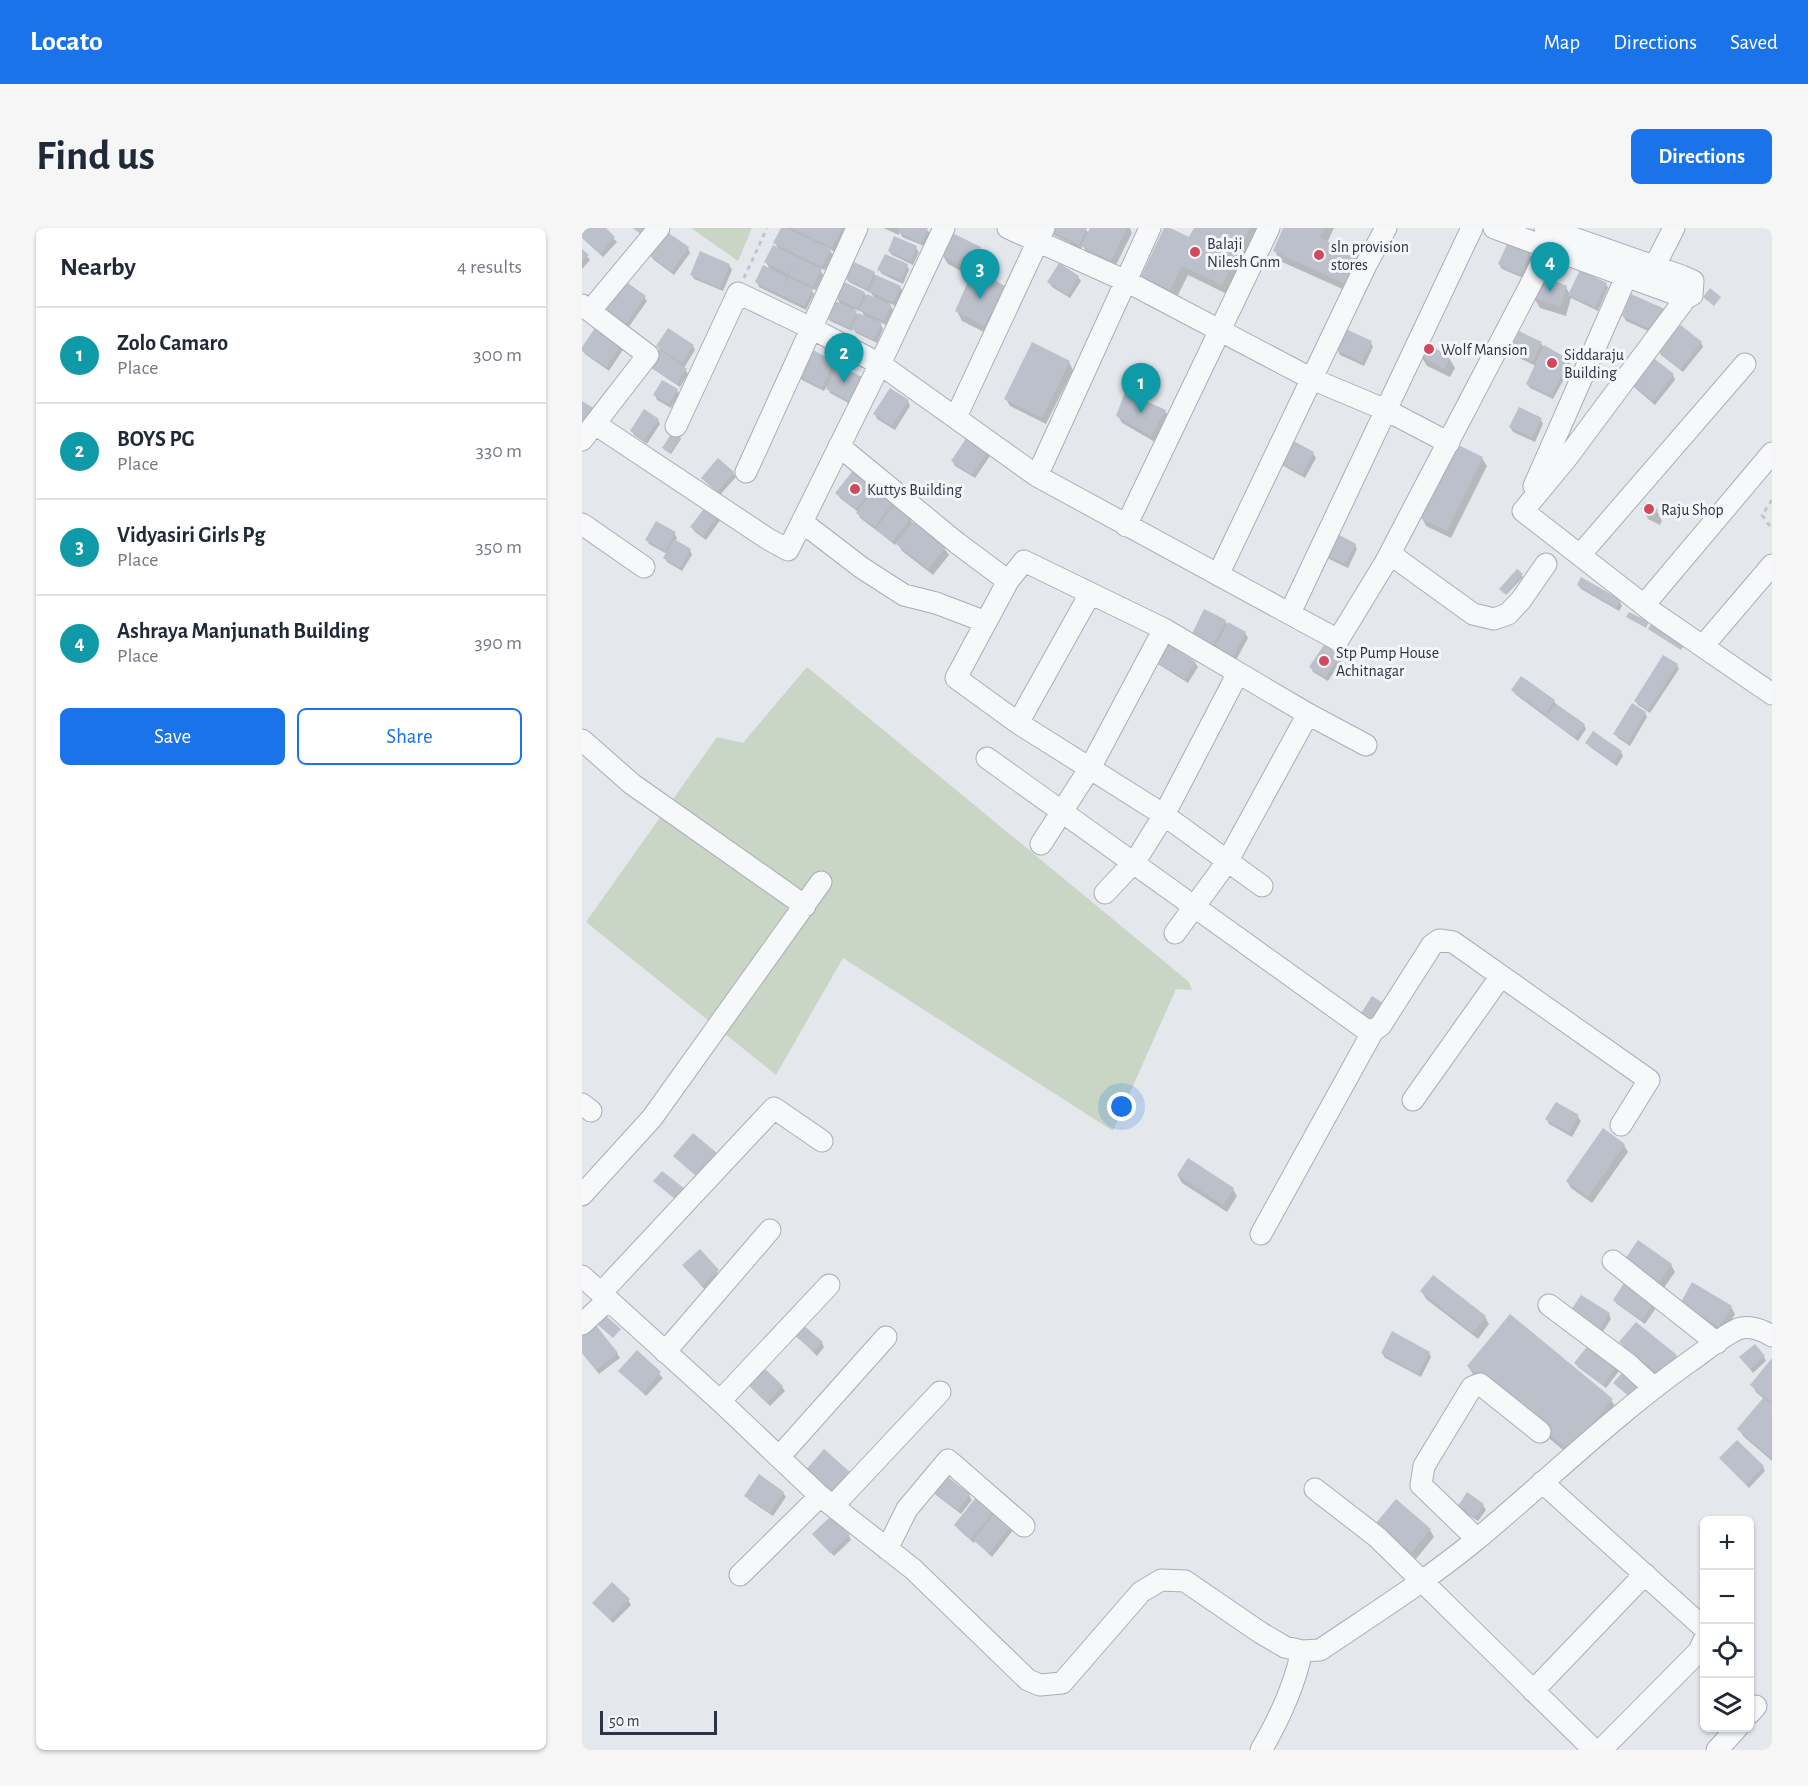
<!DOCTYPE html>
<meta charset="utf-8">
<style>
:root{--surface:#fff;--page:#f6f6f7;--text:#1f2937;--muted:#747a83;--line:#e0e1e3;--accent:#1a73e8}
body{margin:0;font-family:"Alegreya Sans",sans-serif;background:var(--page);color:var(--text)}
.controls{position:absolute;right:18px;bottom:18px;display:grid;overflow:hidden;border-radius:9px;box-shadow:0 2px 4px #0004}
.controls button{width:54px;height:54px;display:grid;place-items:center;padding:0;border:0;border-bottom:2px solid var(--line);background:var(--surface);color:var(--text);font:30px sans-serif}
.scale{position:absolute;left:18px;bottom:15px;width:117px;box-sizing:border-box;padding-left:6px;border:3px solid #2b3445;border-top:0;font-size:16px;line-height:21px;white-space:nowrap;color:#2b3445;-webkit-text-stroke:4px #f4f6f9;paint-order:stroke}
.you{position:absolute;left:540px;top:879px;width:21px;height:21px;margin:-15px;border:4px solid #fff;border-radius:50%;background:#1a73e8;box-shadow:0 0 0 9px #1a73e833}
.badge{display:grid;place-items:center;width:39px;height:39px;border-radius:50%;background:var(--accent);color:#fff;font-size:20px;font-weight:700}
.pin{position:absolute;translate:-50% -50px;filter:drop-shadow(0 2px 3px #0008)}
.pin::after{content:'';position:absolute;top:32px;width:21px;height:18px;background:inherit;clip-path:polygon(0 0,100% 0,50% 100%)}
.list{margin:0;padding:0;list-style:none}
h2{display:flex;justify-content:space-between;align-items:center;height:78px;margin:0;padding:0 24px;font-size:26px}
h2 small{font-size:20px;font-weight:400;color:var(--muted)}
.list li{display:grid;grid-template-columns:39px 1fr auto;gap:18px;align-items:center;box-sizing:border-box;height:96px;padding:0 24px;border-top:2px solid var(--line)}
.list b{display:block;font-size:22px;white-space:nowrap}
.list p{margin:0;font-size:20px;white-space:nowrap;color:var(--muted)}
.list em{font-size:20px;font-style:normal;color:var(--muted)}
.actions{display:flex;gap:12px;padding:18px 24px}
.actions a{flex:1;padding:14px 0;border:2px solid var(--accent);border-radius:9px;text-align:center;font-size:21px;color:var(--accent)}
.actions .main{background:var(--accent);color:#fff}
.icon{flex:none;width:33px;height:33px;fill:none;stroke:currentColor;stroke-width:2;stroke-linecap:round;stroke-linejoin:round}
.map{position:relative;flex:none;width:1190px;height:1522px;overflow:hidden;border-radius:9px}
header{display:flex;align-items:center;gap:36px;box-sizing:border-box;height:84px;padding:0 30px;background:var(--accent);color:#fff}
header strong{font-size:28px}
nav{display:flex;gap:33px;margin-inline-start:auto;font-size:21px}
.intro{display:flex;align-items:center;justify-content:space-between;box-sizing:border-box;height:144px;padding:0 36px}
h1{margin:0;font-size:42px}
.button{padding:15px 27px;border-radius:9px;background:var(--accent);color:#fff;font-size:21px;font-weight:700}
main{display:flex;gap:36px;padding:0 36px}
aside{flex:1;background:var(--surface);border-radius:9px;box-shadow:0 2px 4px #0004}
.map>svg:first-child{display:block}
.green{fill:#c9d6c5}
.shadow{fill:#0003;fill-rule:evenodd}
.building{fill:#bbc0ca}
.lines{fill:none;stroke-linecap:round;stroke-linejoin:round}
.minor-casing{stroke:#a9aeb7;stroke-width:23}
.path{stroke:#c2c5cb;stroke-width:3;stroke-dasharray:4.5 4.5;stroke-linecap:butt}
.minor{stroke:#f7f8fa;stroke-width:21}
.poi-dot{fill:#d1495b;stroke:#f4f6f9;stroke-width:2}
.labels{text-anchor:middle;stroke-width:6;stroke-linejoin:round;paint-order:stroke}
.poi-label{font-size:16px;fill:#2b3445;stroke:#f4f6f9;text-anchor:start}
</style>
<header>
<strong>Locato</strong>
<nav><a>Map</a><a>Directions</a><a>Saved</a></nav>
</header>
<div class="intro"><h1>Find us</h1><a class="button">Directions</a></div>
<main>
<aside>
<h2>Nearby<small>4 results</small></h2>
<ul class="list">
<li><span class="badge" style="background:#0f9aa8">1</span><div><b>Zolo Camaro</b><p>Place</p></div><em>300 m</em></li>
<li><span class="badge" style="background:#0f9aa8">2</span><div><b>BOYS PG</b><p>Place</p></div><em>330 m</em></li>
<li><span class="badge" style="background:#0f9aa8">3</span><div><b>Vidyasiri Girls Pg</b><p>Place</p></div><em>350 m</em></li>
<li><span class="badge" style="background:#0f9aa8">4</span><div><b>Ashraya Manjunath Building</b><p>Place</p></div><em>390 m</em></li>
</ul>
<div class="actions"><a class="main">Save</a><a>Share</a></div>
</aside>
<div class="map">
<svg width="1190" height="1522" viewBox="0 0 1190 1522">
<rect width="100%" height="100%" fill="#e4e7ec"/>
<path class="green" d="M109,0H170L156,33Z
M225,439L607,754L610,762L594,761L531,903L261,730L194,847L4,694L135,509L161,515Z"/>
<path class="shadow" d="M0,0H21L35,14L21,29L0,10Z
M200,0H263L253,24L247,21L251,27L243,42L237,40L241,47L234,62L228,60L232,66L224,82L177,59L175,54L188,42L184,34L197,22L193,15Z
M301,0H343L348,5L342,18L320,9L318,4L317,7Z
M502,0L507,5L510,0H548L550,5L533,39L505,25L501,18L499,21L470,6L467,2Z
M584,0L608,11L613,0H677L645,66L606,47L594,71L566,58L561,48Z
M703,0H752L745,15L776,68L698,33L693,23Z
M106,20L108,25L92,47L72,32L69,28Z
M334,20L337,24L331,37L310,27L307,23Z
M398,21L403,30L396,44L422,59L428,69L408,107L380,93L375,83L390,49L366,36L360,26Z
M0,23L8,32L0,41Z
M948,26L950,30L941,50L920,41L917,36Z
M147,37L150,42L141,63L112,51L110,47Z
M325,37L327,42L321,56L300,46L297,42Z
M292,45L294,48L318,59L321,63L314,78L307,75L311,82L304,97L297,93L301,101L295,115L274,105L271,101L270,103L248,93L245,89L259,77L255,70L282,65L285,69L293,71L289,65L267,54L264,50ZM272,81L280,84L283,89L276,88Z
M496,49L499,53L488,70L470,59L467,54Z
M1024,56L1026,60L1016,83L989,70L984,88L958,80L952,70L984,59L988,67Z
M62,69L65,73L46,100L27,87Z
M1084,83L1077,108L1044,93L1041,88Z
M15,99L42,120L27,143L3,126L0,122Z
M789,115L791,119L782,138L758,127L756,122Z
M959,115L961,118L987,133L989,138L971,171L948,160L945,156L954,138L931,127L929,123Z
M1119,115L1121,119L1101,144L1079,127L1076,122Z
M76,118H111L113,122L102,140L106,146L98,159L71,141L68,137L78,122Z
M839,128L867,130L873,140L868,149L845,138Z
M1071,131L1091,147L1093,152L1073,177L1053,160L1051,156Z
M251,134L255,141L279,150L281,155L270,177L248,165L245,158L242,163L220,152L218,148Z
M487,134L491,142L464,196L428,178L424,171Z
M95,162L97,166L89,180L75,172L73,167Z
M326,173L328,178L313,202L295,191L293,186Z
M583,183L587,190L573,214L540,195L536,188Z
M76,192L78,196L65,216L52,207L50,203Z
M959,192L961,196L953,214L931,204L928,199Z
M98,209L99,211L89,226L83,222L82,220Z
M875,218L900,230L905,238L869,310L844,298L840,290Z
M405,224L408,228L393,250L373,238L371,233Z
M731,225L734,230L723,250L698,236Z
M273,242L328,289L330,295L362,320L367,327L351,347L320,323L315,314L313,317L298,305L278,290L276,284L258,270L255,265Z
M151,245L154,249L138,267L121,250Z
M127,276L141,288L124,312L113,304L110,300Z
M1061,281L1075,283L1080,293L1078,297L1066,291Z
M92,305L95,310L93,313L108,322L110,327L100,343L85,334L83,330L85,326L67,316L65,312Z
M773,317L775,321L766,340L745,330L743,325Z
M935,343L941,349L924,367L920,362Z
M996,357L1038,374L1040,378L1037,383L999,361Z
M643,393L646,398L663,405L666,410L653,434L614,412Z
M757,428L759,433L746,453L731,444L729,439Z
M573,432L613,435L616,439L606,455L576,436Z
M1095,437L1097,441L1068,485L1056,477L1053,473Z
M931,462L972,473L975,477L1002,497L1004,501L996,513L933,466Z
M1063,485L1065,489L1048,518L1036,510L1033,506Z
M1005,515L1039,524L1041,528L1035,538L1008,519Z
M996,889L999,893L990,909L967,896L965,891Z
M1042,917L1046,924L1010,975L989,960L985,953Z
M596,948L651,961L655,968L645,984L600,955Z
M118,1023L138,1048L123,1062L102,1038Z
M1089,1037L1093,1044L1079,1064L1047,1041Z
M852,1049L903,1089L907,1096L896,1111L844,1071L840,1064Z
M1032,1072L1078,1074L1063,1096L1035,1076Z
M1149,1079L1153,1086L1142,1105L1104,1083Z
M1027,1086L1029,1091L1020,1105L993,1087Z
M213,1106L240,1115L242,1119L235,1128Z
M0,1109L35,1125L38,1130L17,1146L0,1125Z
M1039,1114L1094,1128L1098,1136L1082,1154L1043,1121Z
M55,1124L81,1150L64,1168L38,1143Z
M800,1125H847L849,1129L839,1149L803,1130Z
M1182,1129L1184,1133L1171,1145L1162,1134Z
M1190,1133V1233L1161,1208L1157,1201L1182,1171L1174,1164L1170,1157Z
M994,1135L1034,1138L1037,1143L1024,1160L996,1139Z
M886,1138L1029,1172L1035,1181L993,1232L892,1148Z
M165,1155L200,1159L203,1163L188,1178Z
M1033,1156L1054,1159L1057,1163L1050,1171Z
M1139,1231L1181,1239L1183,1243L1167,1260Z
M351,1262L387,1267L390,1272L379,1286L354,1267Z
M201,1265L204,1269L191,1288L167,1272L164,1268Z
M396,1269L432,1301L410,1329L393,1313L392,1315L376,1301L373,1297Z
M901,1277L904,1282L896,1293L880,1283L877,1278Z
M800,1302H848L852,1309L834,1331Z
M267,1308L269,1312L252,1328L235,1310Z
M46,1372L49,1377L31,1395L12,1375Z"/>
<path class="building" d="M0,0H24L33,9L18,26L0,9Z
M51,0H68L61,8Z
M199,0H205L249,21L240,39L191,15Z
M209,0H259V3L250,20Z
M318,0H346L339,15L316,4Z
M467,0H505L497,17L466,2Z
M508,0H545L529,33L499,18Z
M582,0H588L607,9L612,0H668L640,57L600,38L588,62L559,48Z
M701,0H743L738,10L783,31L770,59L691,23Z
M85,4L107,19L90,43L67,27Z
M370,5L399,19L387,42L358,26Z
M312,8L335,18L329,33L306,23Z
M926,14L949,25L938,47L916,36Z
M191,17L240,41L231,59L207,47L213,33L206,46L182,34Z
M0,21L7,27L0,34Z
M118,23L148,36L138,60L108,47Z
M303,26L326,36L319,52L295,42Z
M270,33L293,44L285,61L262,50Z
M477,35L497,48L486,67L465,54Z
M181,37L205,49L200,63L207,49L231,61L222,78L173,54Z
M392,40L423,58L402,98L373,83Z
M998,42L1025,55L1013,79L986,67Z
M294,47L319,58L311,74L287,63Z
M959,47L985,58L979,79L951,70Z
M43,53L64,68L43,97L23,82Z
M260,53L283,64L276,80L253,70Z
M1128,60L1139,69L1132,78L1121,69Z
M285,66L309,77L302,93L277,82Z
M1049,66L1085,82L1075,104L1040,88Z
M251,72L275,83L268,100L243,89Z
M276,85L300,95L292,111L269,101Z
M1096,95L1120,114L1098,141L1075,122Z
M15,97L41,114L24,139L0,123V119Z
M86,100L112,117L100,135L74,118Z
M764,101L790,113L780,134L754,122Z
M937,103L960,114L951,134L927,123Z
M450,114L488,133L460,190L422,171Z
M842,114L868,129L862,141L838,128Z
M962,117L988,132L969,168L944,156Z
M77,121L105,141L95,156L66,137Z
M229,121L252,133L240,160L216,148Z
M1070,129L1092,146L1071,173L1049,155Z
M256,137L280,149L267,173L244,161Z
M80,152L96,161L87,176L71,167Z
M308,160L327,172L310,198L291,186Z
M543,164L584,182L569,208L534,188Z
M0,173L13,181L3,196L0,194Z
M937,179L960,190L950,210L927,199Z
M62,181L77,191L62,212L48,203Z
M91,203L99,208L88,225L80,220Z
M385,209L406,223L390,247L369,233Z
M706,210L732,224L720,246L694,232Z
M874,216L901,229L865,303L838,290Z
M136,230L152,244L135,264L119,250Z
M273,240L294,256L274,281L253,265Z
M294,259L312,273L293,299L274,285Z
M127,274L140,283L121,308L108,299Z
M1063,274L1076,282L1072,289L1059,281Z
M313,276L330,288L310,314L293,301Z
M74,293L94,304L83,323L63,312Z
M331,294L364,319L346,341L314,316Z
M752,304L774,316L763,336L741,325Z
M92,311L109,321L98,340L81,330Z
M935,341L941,346L923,366L917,361Z
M999,349L1039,372L1034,380L995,357Z
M622,381L644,392L631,418L609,408Z
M1047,384L1067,394L1064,400L1044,389Z
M646,394L664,404L651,430L632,421Z
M1069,396L1103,417L1099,422L1066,401Z
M583,414L614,434L603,451L571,432Z
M742,417L758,427L743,450L727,439Z
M1081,427L1096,436L1066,482L1052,473Z
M939,448L973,472L964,486L929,462Z
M1050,475L1064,484L1046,514L1031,506Z
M974,476L1003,496L993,509L964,489Z
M1011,503L1040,523L1032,534L1003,515Z
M790,768L804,777L793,796L778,787Z
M974,874L997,887L987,905L963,891Z
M1021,900L1043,916L1006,969L984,953Z
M111,905L136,926L115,949L91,928Z
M606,930L652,960L641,977L595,947Z
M80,943L103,961L94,972L71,953Z
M1056,1012L1090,1036L1075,1058L1041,1034Z
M118,1021L137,1042L120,1058L100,1037Z
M851,1047L904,1088L891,1105L838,1063Z
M1046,1049L1076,1069L1060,1092L1031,1072Z
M1110,1054L1150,1078L1137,1099L1098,1076Z
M999,1067L1028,1085L1018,1101L989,1082Z
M928,1086L1031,1171L987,1223L885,1138Z
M24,1088L39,1101L31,1110L16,1097Z
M1054,1094L1095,1127L1078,1148L1037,1114Z
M13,1096L36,1125L14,1142L0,1125V1107Z
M220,1096L241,1114L232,1124L211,1106Z
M810,1103L848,1124L836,1146L799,1125Z
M1007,1116L1036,1137L1021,1157L992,1135Z
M1173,1116L1183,1128L1168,1141L1157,1129Z
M55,1122L79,1144L61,1165L36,1143Z
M1190,1130V1175L1168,1157Z
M180,1138L201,1158L185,1175L164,1155Z
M1040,1145L1055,1158L1047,1168L1031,1155Z
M1181,1170L1190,1177L1189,1230L1155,1201Z
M1155,1212L1182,1238L1164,1257L1137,1230Z
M242,1221L269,1245L248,1268L222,1244Z
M177,1246L202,1264L188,1285L162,1268Z
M362,1246L388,1266L376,1282L349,1262Z
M885,1264L902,1276L893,1290L876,1278Z
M396,1267L413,1282L389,1311L372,1297Z
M814,1271L849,1301L829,1325L794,1295Z
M415,1282L431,1296L407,1325L391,1312Z
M250,1287L268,1307L248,1325L230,1306Z
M30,1354L48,1371L28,1392L10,1375Z"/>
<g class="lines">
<defs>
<path id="minor" d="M426,0L544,53L730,151L804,182L867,215
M912,0L1104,70
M1072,39L1092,0
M0,77L66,127L0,212
M8,83L77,0
M374,189L462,0
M13,196L186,311L206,322L220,294L280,340L322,367L354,375L404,394
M94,198L156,65L229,100L298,136L455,248L756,412L803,335L953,48L966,20
M257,218L375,315L426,353L442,333L582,401L726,486L784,517
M164,244L275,0
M455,248L568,0
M952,258L1045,47L1047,30
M941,283L984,231L1104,70L1110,67L1111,53L1100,48L963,0
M941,283L1072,385L1190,466
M220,294L298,136L362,0
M0,296L62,339
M544,298L687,0
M808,326L891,386L912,391L926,386L939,372L964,336
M998,327L1163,136
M636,347L784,37L804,0
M426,353L374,450L436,495L582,587L680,658
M1062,377L1190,225
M708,385L890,0
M1121,418L1190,337
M436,495L508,366
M0,512L50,556L223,678
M405,530L783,801L791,803L799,797L850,717L857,712L871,714L1067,852L1039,897
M459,616L508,540L582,401
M523,665L554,632L582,587L656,445
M593,705L645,634L726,486
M831,872L919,748
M0,876L9,883
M0,967L70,890L239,654
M679,1006L791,803
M1031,1033L1135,1115
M0,1048L138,1173L238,1268L331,1341L446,1452L458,1457L480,1455L559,1364L579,1352L603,1353L679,1405L703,1419L720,1423L738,1422C791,1386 844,1353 894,1312C965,1253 1031,1188 1107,1134C1119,1126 1143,1106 1156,1101C1168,1097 1180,1102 1190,1108
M19,1065L192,880L240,913
M967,1077L1046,1136L1071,1159
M0,1096L26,1072
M83,1124L188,1002
M138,1173L247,1057
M197,1229L304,1109
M960,1254L1122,1400
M733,1261L795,1309L1012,1522
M251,1278L358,1164
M895,1311L839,1257L842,1238L890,1159L898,1156L958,1204
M305,1321L325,1281L366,1232L442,1298
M158,1347L238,1268
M951,1463L1063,1346
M1168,1485L1174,1478
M679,1522C698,1490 712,1459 720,1423
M1019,1522L1117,1423L1122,1412
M1135,1522L1155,1500"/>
</defs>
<use href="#minor" class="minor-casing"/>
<path class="path" d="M162,50L185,0
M1190,272L1180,287L1190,301"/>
<use href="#minor" class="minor"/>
</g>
<g class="poi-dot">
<circle cx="613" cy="24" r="6"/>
<circle cx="737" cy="27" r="6"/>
<circle cx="847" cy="121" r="6"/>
<circle cx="970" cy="135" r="6"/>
<circle cx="273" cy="261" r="6"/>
<circle cx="1067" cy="281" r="6"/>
<circle cx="742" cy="433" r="6"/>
</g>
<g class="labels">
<g class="poi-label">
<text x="625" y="21">Balaji<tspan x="625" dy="18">Nilesh Gnm</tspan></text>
<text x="749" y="24">sln provision<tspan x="749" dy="18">stores</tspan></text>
<text x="859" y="127">Wolf Mansion</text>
<text x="982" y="132">Siddaraju<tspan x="982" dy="18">Building</tspan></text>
<text x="285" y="267">Kuttys Building</text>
<text x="1079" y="287">Raju Shop</text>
<text x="754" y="430">Stp Pump House<tspan x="754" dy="18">Achitnagar</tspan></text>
</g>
</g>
</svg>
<div class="controls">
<button>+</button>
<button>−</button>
<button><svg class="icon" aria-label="locate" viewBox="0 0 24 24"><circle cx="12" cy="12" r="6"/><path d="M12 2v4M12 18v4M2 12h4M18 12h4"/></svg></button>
<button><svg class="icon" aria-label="layers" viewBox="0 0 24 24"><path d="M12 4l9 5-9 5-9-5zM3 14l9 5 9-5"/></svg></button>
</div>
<div class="scale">50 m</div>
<div class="you"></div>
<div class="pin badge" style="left:559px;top:185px;background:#0f9aa8">1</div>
<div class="pin badge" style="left:262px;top:155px;background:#0f9aa8">2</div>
<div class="pin badge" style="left:398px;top:71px;background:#0f9aa8">3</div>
<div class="pin badge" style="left:968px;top:64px;background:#0f9aa8">4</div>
</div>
</main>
